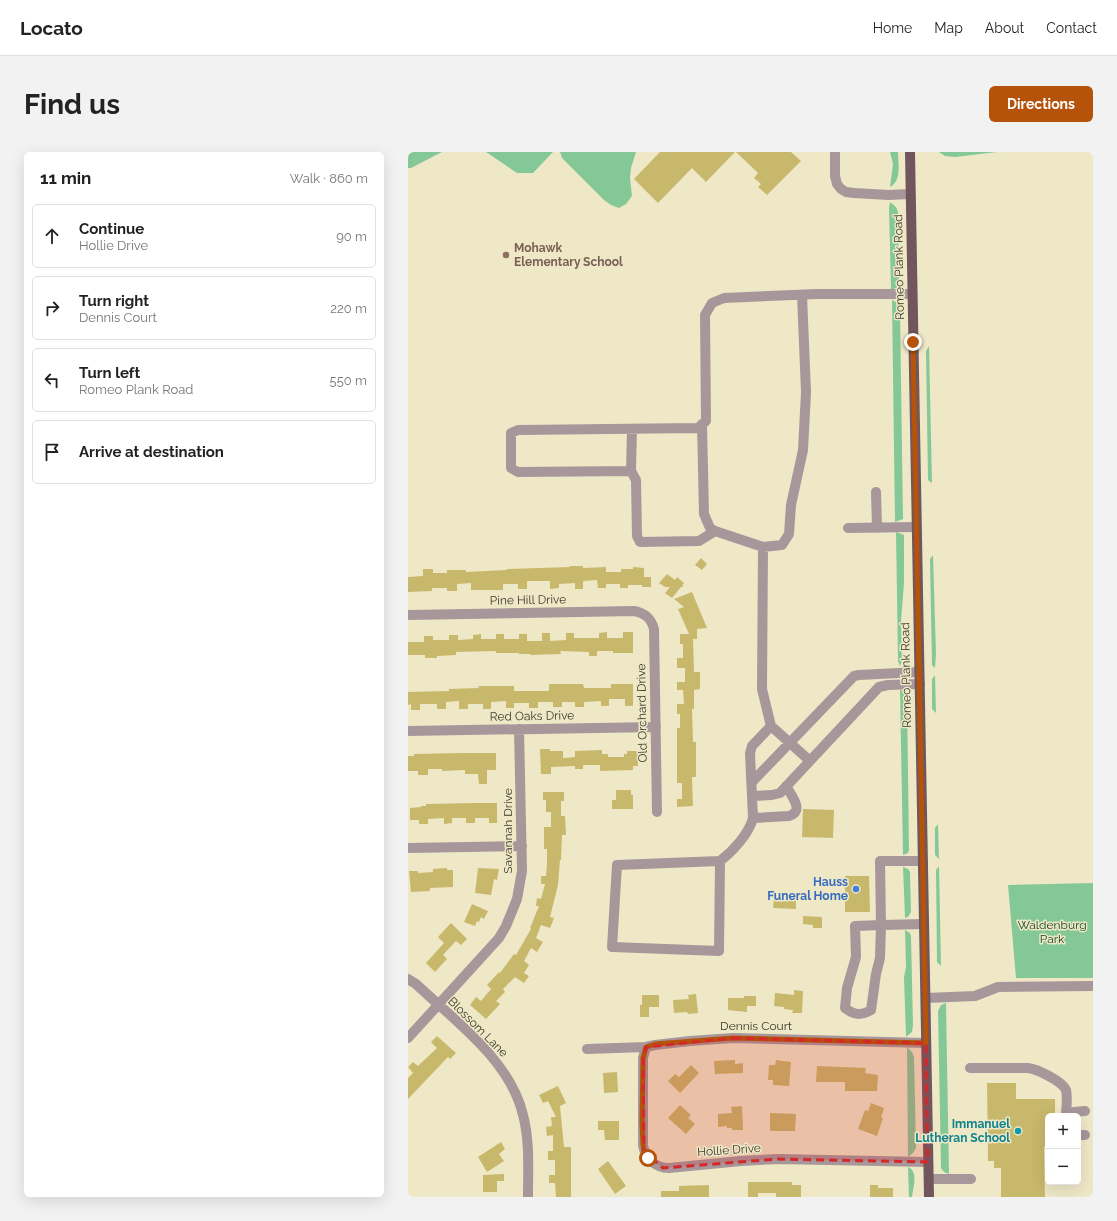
<!DOCTYPE html>
<meta charset="utf-8">
<style>
:root{--surface:#fff;--page:#f2f2f2;--text:#222;--muted:#767676;--line:#e0e0e0;--accent:#b45309}
body{margin:0;font-family:Raleway,sans-serif;background:var(--page);color:var(--text)}
.controls{position:absolute;right:12px;bottom:12px;display:grid;overflow:hidden;border-radius:6px;box-shadow:0 4px 16px #0002}
.controls button{width:36px;height:36px;display:grid;place-items:center;padding:0;border:0;border-bottom:1px solid var(--line);background:var(--surface);color:var(--text);font:20px sans-serif}
.stop{position:absolute;width:12px;height:12px;margin:-9px;border:3px solid #b45309;border-radius:50%;background:#fff}
.stop.end{background:#b45309;border-color:#fff;box-shadow:0 1px 4px #0008}
.list{margin:0;padding:0;list-style:none}
h2{display:flex;justify-content:space-between;align-items:center;height:52px;margin:0;padding:0 16px;font-size:17px}
h2 small{font-size:13px;font-weight:400;color:var(--muted)}
.list li{display:grid;grid-template-columns:26px 1fr auto;gap:12px;align-items:center;box-sizing:border-box;height:64px;margin:0 8px 8px;padding:0 8px;border:1px solid var(--line);border-radius:6px}
.list b{display:block;font-size:15px;white-space:nowrap}
.list p{margin:0;font-size:13px;white-space:nowrap;color:var(--muted)}
.list em{font-size:13px;font-style:normal;color:var(--muted)}
.icon{flex:none;width:22px;height:22px;fill:none;stroke:currentColor;stroke-width:2;stroke-linecap:round;stroke-linejoin:round}
.map{position:relative;flex:none;width:685px;height:1045px;overflow:hidden;border-radius:6px}
header{display:flex;align-items:center;gap:24px;box-sizing:border-box;height:56px;padding:0 20px;background:var(--surface);border-bottom:1px solid var(--line)}
header strong{font-size:19px}
nav{display:flex;gap:22px;margin-inline-start:auto;font-size:14px}
.intro{display:flex;align-items:center;justify-content:space-between;box-sizing:border-box;height:96px;padding:0 24px}
h1{margin:0;font-size:28px}
.button{padding:10px 18px;border-radius:6px;background:var(--accent);color:#fff;font-size:14px;font-weight:700}
main{display:flex;gap:24px;padding:0 24px}
aside{flex:1;background:var(--surface);border-radius:6px;box-shadow:0 4px 16px #0002}
.map>svg:first-child{display:block}
.green{fill:#85c897}
.building{fill:#c8b86c}
.lines{fill:none;stroke-linecap:round;stroke-linejoin:round}
.minor{stroke:#a7979b;stroke-width:10}
.major{stroke:#71565e;stroke-width:10}
.route{stroke:#b45309;stroke-width:5}
.marked{fill:#d62828;fill-opacity:0.2;stroke:#d62828;stroke-width:3;stroke-dasharray:8 5;stroke-linejoin:round}
.education-dot{fill:#8d6e63;stroke:#efe8c7;stroke-width:1.5}
.shop-dot{fill:#3f7fe0;stroke:#efe8c7;stroke-width:1.5}
.culture-dot{fill:#0f9aa8;stroke:#efe8c7;stroke-width:1.5}
.labels{text-anchor:middle;stroke-width:3;stroke-linejoin:round;paint-order:stroke}
.education-label{font-size:12px;font-weight:bold;fill:#785e54;stroke:#efe8c7;text-anchor:start}
.street-label{font-size:12px;fill:#3b382b;stroke:#efe8c7}
.shop-label{font-size:12px;font-weight:bold;fill:#366cbe;stroke:#efe8c7;text-anchor:end}
.park-label{font-size:12px;fill:#0b3f20;stroke:#efe8c7}
.culture-label{font-size:12px;font-weight:bold;fill:#0d838f;stroke:#efe8c7;text-anchor:end}
</style>
<header>
<strong>Locato</strong>
<nav><a>Home</a><a>Map</a><a>About</a><a>Contact</a></nav>
</header>
<div class="intro"><h1>Find us</h1><a class="button">Directions</a></div>
<main>
<aside>
<h2>11 min<small>Walk · 860 m</small></h2>
<ul class="list">
<li><svg class="icon" aria-label="ahead" viewBox="0 0 24 24"><path d="M12 20V5M6 11l6-6 6 6"/></svg><div><b>Continue</b><p>Hollie Drive</p></div><em>90 m</em></li>
<li><svg class="icon" aria-label="right" viewBox="0 0 24 24"><path d="M7 20v-9h11M14 6l5 5-5 5"/></svg><div><b>Turn right</b><p>Dennis Court</p></div><em>220 m</em></li>
<li><svg class="icon" aria-label="left" viewBox="0 0 24 24"><path d="M17 20v-9H6M10 6l-5 5 5 5"/></svg><div><b>Turn left</b><p>Romeo Plank Road</p></div><em>550 m</em></li>
<li><svg class="icon" aria-label="arrive" viewBox="0 0 24 24"><path d="M6 21V4h12l-3 4 3 4H6"/></svg><div><b>Arrive at destination</b></div></li>
</ul>
</aside>
<div class="map">
<svg width="685" height="1045" viewBox="0 0 685 1045">
<rect width="100%" height="100%" fill="#efe8c7"/>
<path class="green" d="M0,0H34L3,16H0Z
M78,0H145L125,21H109Z
M152,0H228L223,16L222,26L224,44L218,52L211,56L203,53L196,48L154,6Z
M482,0H490C490,12 494,29 482,35L485,12Z
M531,0H589L547,5L537,4Z
M482,50L488,55L490,60L491,130L490,135L483,138L481,56Z
M484,148L490,151L492,156L495,367L487,370Z
M521,194L524,331L520,328L518,199Z
M488,380L496,383V431L493,469L494,509L492,514L490,509Z
M525,403L528,502L527,516L524,513L522,407Z
M527,523L528,561L524,557V527Z
M492,538L496,539L499,543L501,698L500,701L495,703Z
M530,672L531,707L527,703V676Z
M531,714L533,814L529,810L528,718Z
M495,715L500,717L502,720L503,760L500,765L497,766Z
M685,731V826H608L600,733Z
M497,778L502,781L503,784L505,873L504,880L498,885L496,825L498,815Z
M538,851L541,1022L536,1020L533,1016L530,859L533,853Z
M499,895L504,900L506,905L508,996L505,1001L500,1005Z
M500,1015C511,1020 505,1035 504,1045H501Z"/>
<path class="building" d="M252,0H327L298,30L284,16L250,51L226,27Z
M328,0H383L393,9L359,43L350,35L353,32L346,26L350,21Z
M293,406L299,412L294,418L287,413Z
M162,414H175V416L198,415V420H213V417H225V415L236,416V425H243V435H234V433H220V436H212V432H198V436H190L189,428L175,429V437H167V431L151,432V436L142,437V429H119V437H110V432H95V438H63V431L49,432V439H39V436H24V439L0,440V425L15,424V417H25V421H39V418H58V420L78,419L99,418V417L162,415Z
M259,422L267,428L269,425L276,431L274,434L276,435H273L264,446L257,441L262,435H257L251,431Z
M284,440L299,476L289,477V487H285L286,520H292V537L286,538V557H284L285,590H288V625H284L285,654L269,655V647H274V631H269V576H272V562H269V552H276L275,538H269V530H277V516H269V506H275V492H272V482H281L270,457L276,455L266,447Z
M199,480V486H215V480H225V501H205V499H189V504H181V500L152,499L153,502L122,503V502H111V501H88V499L48,500V503L29,504V506H17V503H0V490H16V484H25V488H41V483H50V488L65,487V483L73,482V487H88V482H96V487H111V482H119V489H134V481H142V489L158,488V481H166V486H191V481Z
M141,532H175L176,536H203V532H225V554H217V547H201V554H193V549L176,550V555H167V550H154V555H145V550H130V556H121V551H106V556H98V549L83,550V557H75V552H60V557H51V549L38,550V557H29V552H12V558H3V552L0,553V540L41,539V537L71,536L70,534H106V539H141Z
M132,597H142V599H155V606L167,605V599L194,598V602H200V605H216V602H219V599H230V614H225V618L192,619V613H175V617H167V614L143,615V622H133Z
M53,601H88V618H79V632H71L70,622H57V618L34,619V617H20V623H10V619H0V604H6V602Z
M208,638H223V643H225V657H204V648H208Z
M135,640H156V649H153V664H157L158,683H154L153,708H152L150,733L142,765L146,766L142,776L133,773L128,786L135,790L129,800L123,796L116,809L121,813L116,821L121,824L116,831L107,825L95,837L97,840L88,849L92,852L78,867L62,853L68,845L73,849L83,837L79,833L91,820L92,821L106,802L108,803L123,777L122,776L131,754H128L129,746L133,747L137,732H133V724H138L139,712V697H136V675H143V660H138V648H135Z
M66,651H89V671H81V666H67V671H58V666H44V671L36,672V666L20,667V672H11V668H2V656L13,655V654H18V652Z
M395,657L426,658L425,686L394,685Z
M39,716V718H45V735L22,736V739L3,740L1,719H10V721L25,720V717Z
M70,716L91,717L89,728L86,727L83,743L67,741Z
M437,724H461L462,760H437Z
M366,745L388,746V757L365,756Z
M64,752L80,759L76,767L73,765L71,770L69,769L67,774L56,770Z
M395,764L414,765V776H405V773L395,772Z
M43,771L59,787L53,793L48,789L35,803L39,807L27,820L18,811L36,791L30,785Z
M386,838L395,839L394,861H384L385,858L376,857V855L366,854L367,841L386,843Z
M288,842L290,861L280,862L279,860L266,861L265,848L281,847L280,843Z
M234,843H251V855H241V865H232V853H234Z
M336,844H348V854H339V860L320,858V846H336Z
M29,884L48,901L42,907L40,905L0,947V926L5,921L0,915L5,910L10,914L29,896L23,890Z
M327,908V912L335,911V921L307,922L306,909Z
M368,908L383,910L381,934L365,933V928H360L361,913H367Z
M283,913L291,921L272,941L260,929L267,922L271,925Z
M409,914L458,916L457,921L470,923L469,939H437V930H408Z
M209,920L210,940L196,941L195,921Z
M579,931H608V947H647V964H640V994L636,995L637,1045H593V1016H586V1009H580Z
M150,934L158,951L152,954L156,995H163V1045H148L147,1031H141V1023H147V1008H140V999H145V983L139,984L138,975L144,974L143,965H148L140,949L135,951L131,943Z
M463,951L476,956L473,965L475,966L469,984L450,977L457,958L460,959Z
M272,953L283,963L280,966L287,972L278,982L260,966Z
M334,954L335,978H324V976H319V974L310,975V962L324,961L323,955Z
M362,961L388,962L387,979H362Z
M190,969H211V988H197L196,978H190Z
M93,990L97,997L91,1002L96,1009L79,1020L70,1005Z
M200,1009L218,1034L207,1042L190,1017Z
M96,1022V1029H89V1040H75V1023Z
M340,1030H384V1033H393V1045H368V1041H350V1045H340Z
M301,1033V1045H253V1039H271V1034Z
M462,1033H470V1036H485V1045H462Z"/>
<g class="lines">
<path class="minor" d="M427,0V24L429,32L433,37L438,40L446,41L481,43L502,42
M294,272L296,362L302,376L307,379L355,395L354,537L363,574
M223,319L224,277
M468,340L469,376
M440,376L508,375
M307,379L291,389L232,390L229,384L228,328L223,319L110,320L103,316V281L110,278L290,276L298,269L297,163L304,151L316,146L409,142H504
M355,395L374,393L381,382L383,353L395,298L398,240L394,143
M0,463L226,459C237,461 243,466 246,477L249,660
M0,579L248,575
M344,630L446,524L451,523L511,520
M345,644L364,643L372,641L471,535L480,533L512,532
M345,666L381,664C397,659 383,643 378,634
M0,696L114,694
M312,709L311,799L204,795L209,713L312,709C324,700 341,682 345,666L342,601L344,594L363,574L401,608
M515,709H472L473,773L516,772
M473,773L472,806L468,822L463,858C453,864 446,863 437,856L439,836L448,805L447,774Z
M0,827L8,832C47,869 102,908 115,963C122,989 120,1018 120,1045
M518,846L567,844L590,835L685,834
M0,886L91,786L98,774L109,747L114,719L111,577
M238,895L235,906V993C237,1006 247,1016 261,1016L333,1009L370,1007L520,1010
M179,897L238,895L247,893L282,889L325,886L518,891
M562,916H620C629,917 654,929 658,938C660,946 658,956 658,964
M661,964L666,960L677,959
M670,983H677
M521,1027H563"/>
<path class="major" d="M502,0L521,1045"/>
</g>
<g class="lines">
<path class="route" d="M240,1006L236,1000L235,993L234,970L235,906L238,895L247,892L325,886L518,891L505,190"/>
</g>
<path class="marked" d="M325,886L518,891L520,1010L370,1007L255,1016L236,1000L235,906L238,895Z"/>
<circle class="education-dot" cx="98" cy="103" r="4"/>
<circle class="shop-dot" cx="448" cy="737" r="4"/>
<circle class="culture-dot" cx="610" cy="979" r="4"/>
<g class="labels">
<g class="education-label">
<text x="106" y="100">Mohawk<tspan x="106" dy="14">Elementary School</tspan></text>
</g>
<g class="street-label">
<text transform="translate(491 115) rotate(-91)" y="4">Romeo Plank Road</text>
<text transform="translate(120 448) rotate(-1)" y="4">Pine Hill Drive</text>
<text transform="translate(498 523) rotate(-91)" y="4">Romeo Plank Road</text>
<text transform="translate(234 561) rotate(-91)" y="4">Old Orchard Drive</text>
<text transform="translate(124 564) rotate(-1)" y="4">Red Oaks Drive</text>
<text transform="translate(100 679) rotate(-90)" y="4">Savannah Drive</text>
<text x="348" y="878">Dennis Court</text>
<text transform="translate(70 875) rotate(45)" y="4">Blossom Lane</text>
<text transform="translate(321 998) rotate(-4)" y="4">Hollie Drive</text>
</g>
<g class="shop-label">
<text x="440" y="734">Hauss<tspan x="440" dy="14">Funeral Home</tspan></text>
</g>
<g class="park-label">
<text x="644" y="777">Waldenburg<tspan x="644" dy="14">Park</tspan></text>
</g>
<g class="culture-label">
<text x="602" y="976">Immanuel<tspan x="602" dy="14">Lutheran School</tspan></text>
</g>
</g>
</svg>
<div class="controls">
<button>+</button>
<button>−</button>
</div>
<div class="stop" style="left:240px;top:1006px"></div>
<div class="stop end" style="left:505px;top:190px"></div>
</div>
</main>
